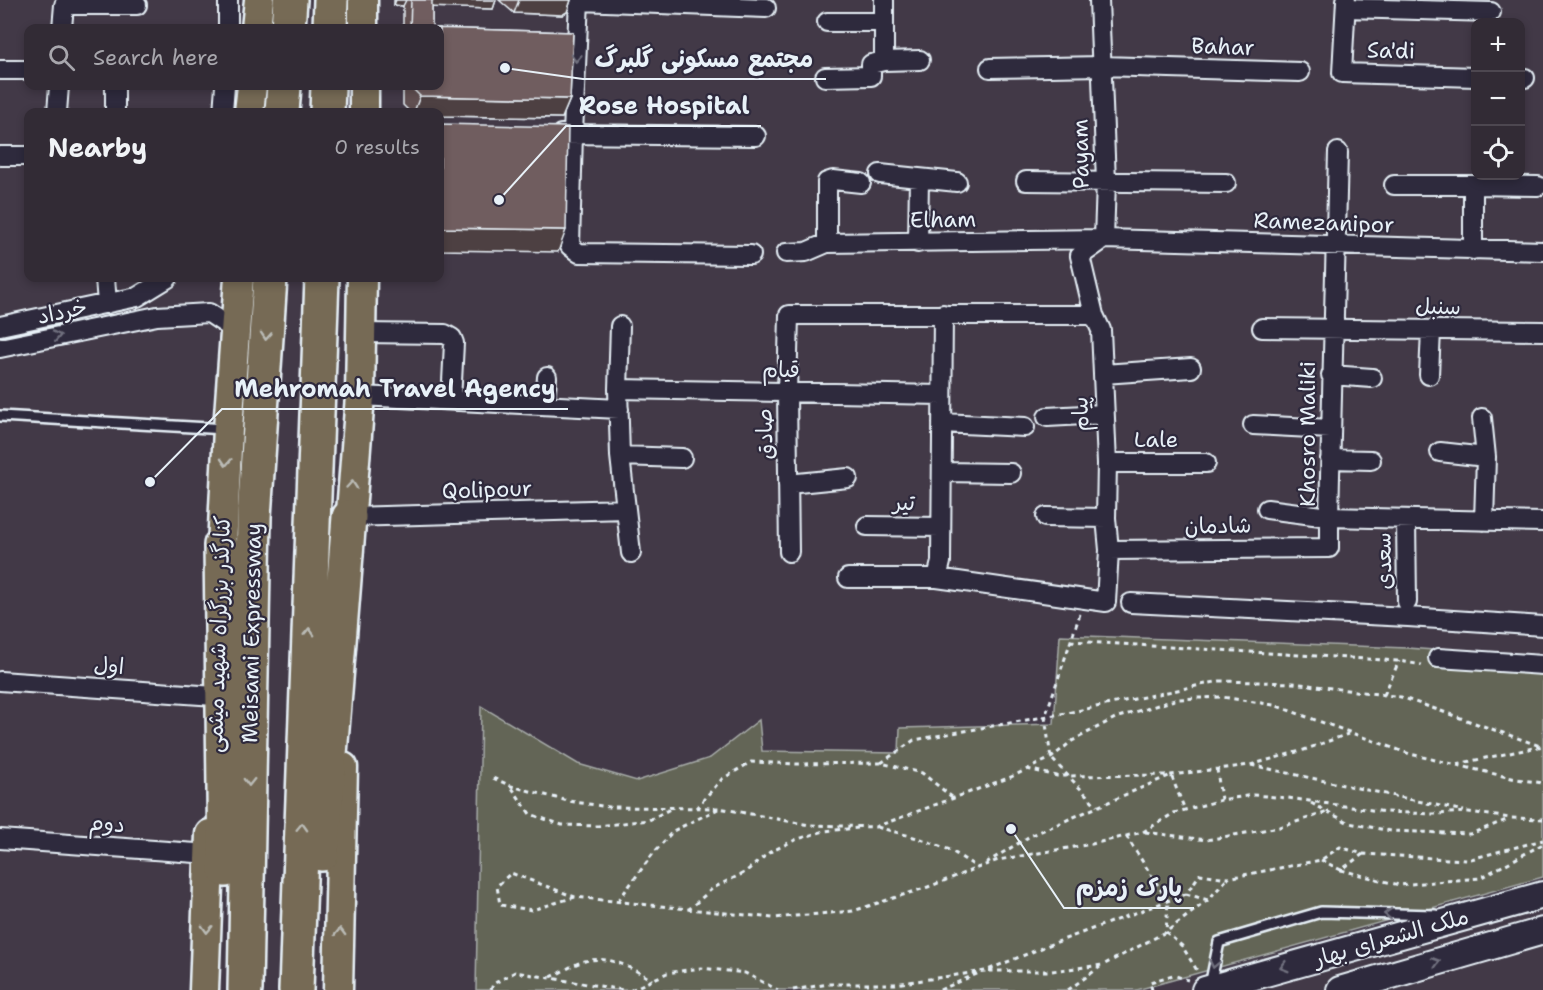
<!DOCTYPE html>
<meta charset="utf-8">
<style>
:root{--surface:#322b35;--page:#3d3741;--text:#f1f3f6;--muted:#a8a7ad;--line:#4d4750}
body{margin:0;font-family:"Shantell Sans","Playpen Sans Arabic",sans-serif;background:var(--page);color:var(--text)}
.controls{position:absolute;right:18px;top:18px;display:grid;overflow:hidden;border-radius:12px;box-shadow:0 3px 9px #0003}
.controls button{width:54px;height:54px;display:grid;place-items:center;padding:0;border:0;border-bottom:2px solid var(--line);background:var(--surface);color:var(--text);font:30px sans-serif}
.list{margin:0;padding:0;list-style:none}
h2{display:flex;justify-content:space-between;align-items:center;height:78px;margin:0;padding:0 24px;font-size:26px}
h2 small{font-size:20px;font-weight:400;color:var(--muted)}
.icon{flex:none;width:33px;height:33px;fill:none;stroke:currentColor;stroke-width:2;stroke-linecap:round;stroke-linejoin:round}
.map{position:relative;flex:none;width:1543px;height:990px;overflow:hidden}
.search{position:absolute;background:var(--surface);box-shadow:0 3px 9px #0003;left:24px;top:24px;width:420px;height:66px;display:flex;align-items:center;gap:15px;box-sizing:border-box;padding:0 21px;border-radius:12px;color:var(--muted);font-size:22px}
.panel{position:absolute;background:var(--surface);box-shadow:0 3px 9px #0003;left:24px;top:108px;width:420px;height:174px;border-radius:12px}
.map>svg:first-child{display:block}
.green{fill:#646557;stroke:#a6aba8;stroke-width:1.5}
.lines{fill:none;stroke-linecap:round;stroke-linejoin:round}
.lane-casing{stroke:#e8f1f8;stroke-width:14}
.street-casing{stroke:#e8f1f8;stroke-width:22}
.secondary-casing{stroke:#e8f1f8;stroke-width:30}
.primary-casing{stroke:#e8f1f8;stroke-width:33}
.highway-casing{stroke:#e8f1f8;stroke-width:38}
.path{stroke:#e8f1f8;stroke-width:3;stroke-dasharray:4.5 4.5;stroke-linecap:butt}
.lane{stroke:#2f2a3d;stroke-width:9}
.street{stroke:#2f2a3d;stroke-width:18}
.secondary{stroke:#2f2a3d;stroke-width:26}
.primary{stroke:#766a54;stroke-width:28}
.highway{stroke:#766a54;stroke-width:33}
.wall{fill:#605051;stroke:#e8f1f8;stroke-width:1.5}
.shaded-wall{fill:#4e4142;stroke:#e8f1f8;stroke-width:1.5}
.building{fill:#705d5e;stroke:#e8f1f8;stroke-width:1.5}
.oneway{stroke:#70707e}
.oneway2{stroke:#babbb6}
.labels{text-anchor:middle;stroke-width:4.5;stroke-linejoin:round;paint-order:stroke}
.street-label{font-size:22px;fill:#e8f1f8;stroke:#2f2a3d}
.leader{fill:none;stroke:#e8f1f8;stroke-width:2}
.callout-dot{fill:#e8f1f8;stroke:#2f2a3d;stroke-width:2}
.callout-label{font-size:24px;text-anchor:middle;font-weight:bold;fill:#e8f1f8;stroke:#2f2a3d;stroke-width:4.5;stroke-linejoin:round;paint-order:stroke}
</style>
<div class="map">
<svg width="1543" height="990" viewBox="0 0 1543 990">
<rect width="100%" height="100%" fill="#423947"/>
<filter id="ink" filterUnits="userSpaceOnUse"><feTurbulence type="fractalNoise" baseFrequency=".0167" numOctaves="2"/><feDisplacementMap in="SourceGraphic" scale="12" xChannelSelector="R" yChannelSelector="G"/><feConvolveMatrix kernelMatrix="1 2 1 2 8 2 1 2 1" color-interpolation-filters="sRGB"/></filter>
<g filter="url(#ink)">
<path class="green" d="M1060,635L1407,648L1543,658V877L1137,990H476L481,706L578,764L637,781L710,758L759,720L762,751L899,753L900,728L1054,724Z"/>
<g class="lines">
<defs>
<path id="lane" d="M0,416L226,429
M1210,986L1219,942L1321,912L1435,915"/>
<path id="street" d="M579,0L573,133L570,246L579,253L751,255
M884,0V61
M1099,0L1106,182L1104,239
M1346,0L1342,73L1476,77
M579,1L766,8
M1346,8L1491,12
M827,22H884
M62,28L64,5H137
M228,28V0
M990,68L1102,66L1300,72
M0,70H28
M825,77L871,76V64L884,61L920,60
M1520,78H1525
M57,112L59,86
M115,112V86
M223,112L225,86
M561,134L756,136
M1338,152L1329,517L1543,522
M0,156H28
M880,174L957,182
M1026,181L1226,183
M1394,185H1473
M827,243V182L833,180L861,183
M918,243L919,178
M1473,250V185L1538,186
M786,253L806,252L827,243L1104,239L1543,251
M105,278L107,304
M0,326L137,297L168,278
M620,326L618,389L620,456L631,553
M1262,328L1543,331
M361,333L445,334L452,338L454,343L451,401
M0,348L157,316L209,313L236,331
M1103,374L1191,368
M1331,375L1372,378
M1429,375L1431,330
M618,389L942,395
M360,396L619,409
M545,405L547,377
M1047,417L1103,414
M1482,418L1486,457
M942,423L1025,427
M1253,425L1330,429
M1440,452L1486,457L1484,521
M620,456L682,458
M1330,459L1371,460
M1107,463H1206
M942,472L1011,473
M788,484L848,478
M349,517L626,509
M1046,517L1106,518
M1406,519L1407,602
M867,526L941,527
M1109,550L1329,548V517L1267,509
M789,552L787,393L789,315H1094
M848,578H937L1106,602L1109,550L1106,518L1107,463L1101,330L1094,315L1080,256L1104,239
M937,578L941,562L943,314
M1131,603L1408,617L1543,626
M1438,658L1543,665
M0,681L215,696
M0,839L210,854"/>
<path id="secondary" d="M1205,990L1543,895
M1340,990L1543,931"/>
<path id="primary" d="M363,0V28
M256,28L259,0
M364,86V112
M249,112L252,86
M349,538L360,396L362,278
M221,566L228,429L239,278
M204,990L210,834
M338,990L343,767"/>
<path id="highway" d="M288,28L290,0
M330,28L331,0
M282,112L284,86
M327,112L328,86
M221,545L225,870
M322,854L349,517
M245,990L254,517L270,278
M296,990L322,278"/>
</defs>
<use href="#lane" class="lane-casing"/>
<use href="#street" class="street-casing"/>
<use href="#secondary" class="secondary-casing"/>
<use href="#primary" class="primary-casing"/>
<use href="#highway" class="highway-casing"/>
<path class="path" d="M1080,614L1045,717L1051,758L1097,806
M1070,641L1399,661L1422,665
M1384,695L1399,661
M881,763L914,740L1077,711L1220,681L1293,683L1401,697L1540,746
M1457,764L1543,746
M1251,765L1464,811
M1027,769L1057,776L1171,775L1250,765L1304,750L1348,734
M1217,769L1221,800
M493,778L511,786L568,801L609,807L719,808L809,825L875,827L1011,777L1051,758L1072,741L1115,718L1178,699L1222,697L1274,705L1410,754L1516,779L1543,783
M512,788L530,814L562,825L598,826L649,820L672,808
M1311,803L1349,823L1391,831L1470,834L1509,819
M696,808L722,779L751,762L797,764L881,763L922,773L952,797
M877,827L921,839L950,850L978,868
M1145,832L1206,840L1280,827L1328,812
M1126,836L1168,901L1166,932L1182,946L1198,972
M1321,860L1341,870L1363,854
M986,863L1030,836L1171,775L1185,810
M1341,870L1399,885L1480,878L1543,844
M1186,894L1208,900L1228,878
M575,897L532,910L500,905L497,886L511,873L575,897L773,918L853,911L928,887L998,860L1092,844L1143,832L1174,813L1221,800L1253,795L1288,798L1386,812L1434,814L1469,812L1510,818L1543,819
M618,901L652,855L673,831L718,809
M688,910L713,888L744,873L770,852L795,840L824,831L858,828
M989,971H1051L1103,965L1166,932L1208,900
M551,977C562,972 574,964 585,961C610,955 632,968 652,980
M491,990L493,984L515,972L623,990
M631,990L667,973L701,968L745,973L778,990
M793,990L828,984H895L985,971L1049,945L1186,894L1200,874L1228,878L1321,860L1340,847L1363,854L1467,860L1543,840
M940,990L979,973
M1068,990L1100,967
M1152,990L1150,982L1173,975L1188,980"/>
<use href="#lane" class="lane"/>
<use href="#street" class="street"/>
<use href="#secondary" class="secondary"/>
<use href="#primary" class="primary"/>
<use href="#highway" class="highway"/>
</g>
<path class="wall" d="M394,0H496L493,9L432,7V28L573,32L570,99L562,118L440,116V112H410L403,105V86H440V28H403V6L394,5Z
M499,0H571L567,12L562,15L514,13Z"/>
<path class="shaded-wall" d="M396,0H406L403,6L394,5Z
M427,0H496L493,9L425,7Z
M519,0H571L567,12L562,15L514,13Z
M420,96L570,99L562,118L440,116V112H414Z
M440,228L566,230L558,252L440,250Z"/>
<path class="building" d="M411,0H432V28L573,32L570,99L420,96L410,86H440V28H410Z
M440,124L568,127L566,230L440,228Z"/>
<defs><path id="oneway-chevron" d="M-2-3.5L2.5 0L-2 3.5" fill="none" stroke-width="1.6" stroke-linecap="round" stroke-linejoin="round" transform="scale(1.5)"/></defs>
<g class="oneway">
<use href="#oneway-chevron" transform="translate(576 58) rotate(93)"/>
<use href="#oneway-chevron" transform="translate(57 336) rotate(-12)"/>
<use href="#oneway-chevron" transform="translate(1388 914) rotate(-178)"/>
<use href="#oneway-chevron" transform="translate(1436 962) rotate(-16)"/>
<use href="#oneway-chevron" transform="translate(1214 964) rotate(102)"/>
<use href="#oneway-chevron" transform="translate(1284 967) rotate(164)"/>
</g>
<g class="oneway2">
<use href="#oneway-chevron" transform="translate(266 336) rotate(94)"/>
<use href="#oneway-chevron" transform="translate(226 462) rotate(93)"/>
<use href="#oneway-chevron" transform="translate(352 485) rotate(-85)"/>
<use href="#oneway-chevron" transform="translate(309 632) rotate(-88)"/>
<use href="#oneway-chevron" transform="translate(249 782) rotate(91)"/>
<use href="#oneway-chevron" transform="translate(302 827) rotate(-88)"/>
<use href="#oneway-chevron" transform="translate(207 929) rotate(92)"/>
<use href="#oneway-chevron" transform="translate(340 932) rotate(-89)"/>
</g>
</g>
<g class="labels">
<g class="street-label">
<text transform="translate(1223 46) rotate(2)" y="8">Bahar</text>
<text transform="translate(1391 50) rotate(1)" y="8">Sa'di</text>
<text transform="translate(1080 154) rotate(-91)" y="8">Payam</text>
<text transform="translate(943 219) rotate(-1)" y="8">Elham</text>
<text transform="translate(1324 222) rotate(2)" y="8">Ramezanipor</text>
<text transform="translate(1438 306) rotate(1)" y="8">سنبل</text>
<text transform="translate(62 311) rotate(-12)" y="8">خرداد</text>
<text transform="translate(781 369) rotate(1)" y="8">قیام</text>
<text transform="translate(1080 414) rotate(-92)" y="8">پیام</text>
<text transform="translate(764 434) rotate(-91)" y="8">صادق</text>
<text transform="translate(1307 434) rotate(-90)" y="8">Khosro Maliki</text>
<text x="1156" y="447">Lale</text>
<text transform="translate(487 489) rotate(-2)" y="8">Qolipour</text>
<text transform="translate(904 502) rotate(1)" y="8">تیر</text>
<text transform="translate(1218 525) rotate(-1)" y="8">شادمان</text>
<text transform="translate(1383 561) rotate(-91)" y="8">سعدی</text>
<text transform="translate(251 633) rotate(-89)" y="8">Meisami Expressway</text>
<text transform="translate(218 634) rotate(-88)" y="8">کنارگذر بزرگراه شهید میثمی</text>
<text transform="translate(109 665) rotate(4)" y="8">اول</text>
<text transform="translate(107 823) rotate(4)" y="8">دوم</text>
<text transform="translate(1391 937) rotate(-16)" y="8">ملک الشعرای بهار</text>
</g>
</g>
<path class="leader" d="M505 68L583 79H826M499 200L566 126H761M150 482L222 409H568M1011 829L1064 908H1194"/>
<g class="callout-dot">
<circle cx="505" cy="68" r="6"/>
<circle cx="499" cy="200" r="6"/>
<circle cx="150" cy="482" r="6"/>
<circle cx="1011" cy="829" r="6"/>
</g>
<g class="callout-label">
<text x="704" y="67">مجتمع مسکونی گلبرگ</text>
<text x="664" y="114">Rose Hospital</text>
<text x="395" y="397">Mehromah Travel Agency</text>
<text x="1129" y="896">پارک زمزم</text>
</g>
</svg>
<div class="controls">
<button>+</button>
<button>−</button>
<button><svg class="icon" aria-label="locate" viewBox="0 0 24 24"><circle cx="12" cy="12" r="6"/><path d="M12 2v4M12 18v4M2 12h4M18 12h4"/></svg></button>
</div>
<div class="search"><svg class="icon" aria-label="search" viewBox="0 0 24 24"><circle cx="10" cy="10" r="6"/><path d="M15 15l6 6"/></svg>Search here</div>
<section class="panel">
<h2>Nearby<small>0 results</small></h2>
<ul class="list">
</ul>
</section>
</div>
